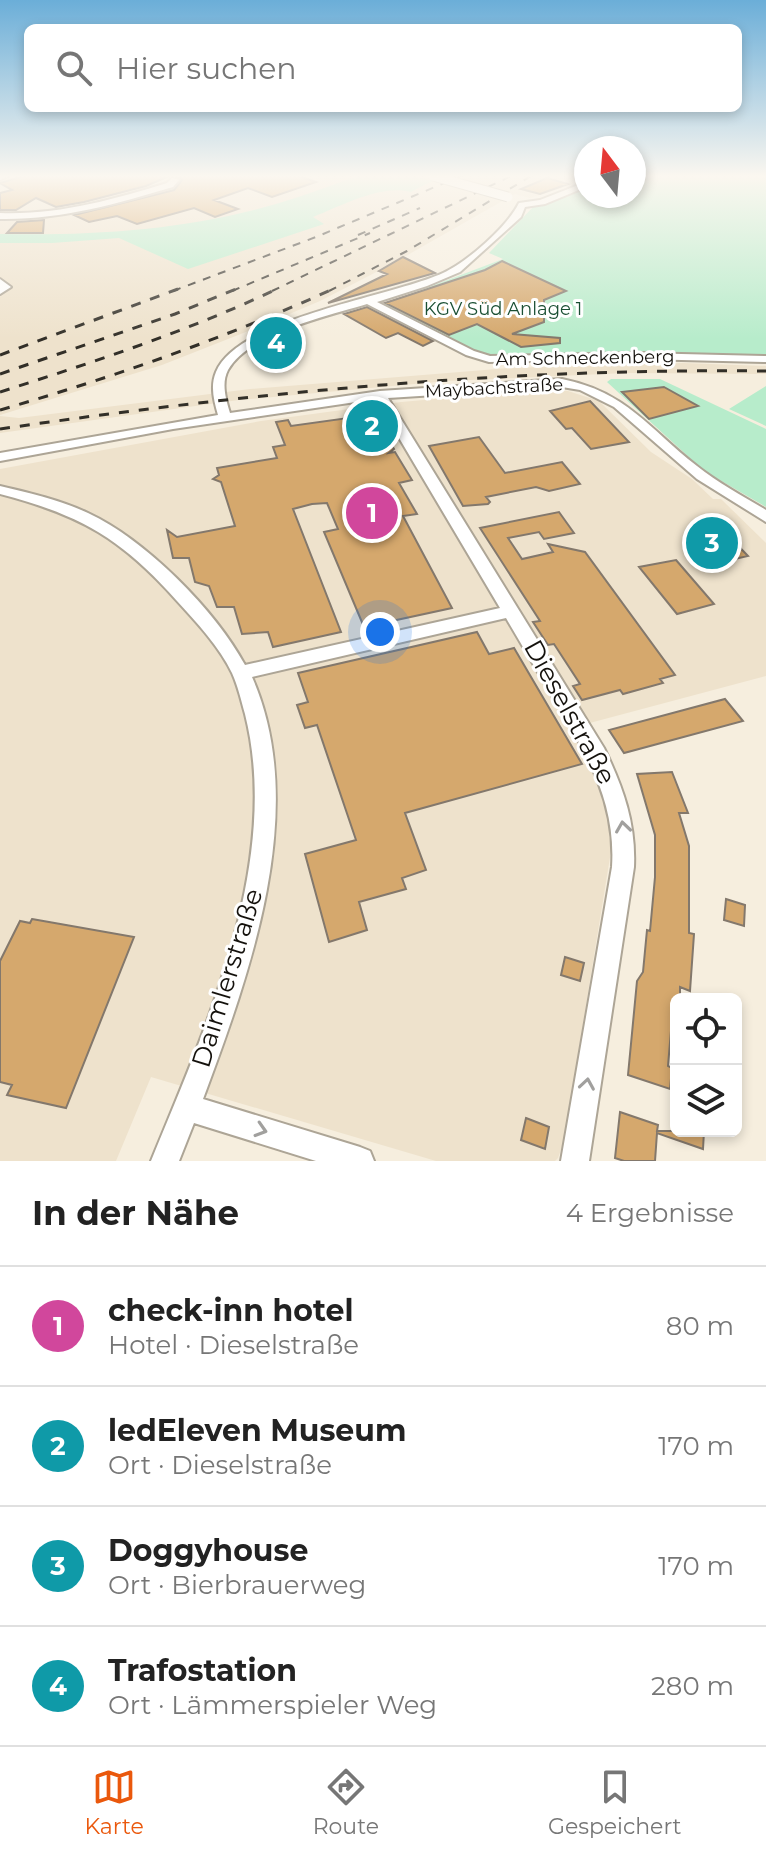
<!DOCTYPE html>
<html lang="de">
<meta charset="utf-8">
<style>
:root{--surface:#fff;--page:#f2f2f2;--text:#222;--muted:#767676;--line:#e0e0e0;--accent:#ea580c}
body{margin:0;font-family:Montserrat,sans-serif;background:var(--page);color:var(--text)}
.controls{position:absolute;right:24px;bottom:24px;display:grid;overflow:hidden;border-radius:12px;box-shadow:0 4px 12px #0003}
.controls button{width:72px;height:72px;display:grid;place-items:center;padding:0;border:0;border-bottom:2px solid var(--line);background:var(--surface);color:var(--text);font:40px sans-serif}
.compass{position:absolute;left:574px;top:136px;width:72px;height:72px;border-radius:50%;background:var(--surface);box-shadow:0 4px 12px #0003;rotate:344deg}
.you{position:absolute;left:380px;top:632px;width:28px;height:28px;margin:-20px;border:6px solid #fff;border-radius:50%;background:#1a73e8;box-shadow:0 0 0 12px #1a73e833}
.badge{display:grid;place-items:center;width:52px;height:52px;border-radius:50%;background:var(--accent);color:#fff;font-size:26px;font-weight:700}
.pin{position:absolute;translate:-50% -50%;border:4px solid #fff;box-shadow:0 2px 8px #0006}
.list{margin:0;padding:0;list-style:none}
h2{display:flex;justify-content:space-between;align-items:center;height:104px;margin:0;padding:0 32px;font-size:34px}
h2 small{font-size:26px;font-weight:400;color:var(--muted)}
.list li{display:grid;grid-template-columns:52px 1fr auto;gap:24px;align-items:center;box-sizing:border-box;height:120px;padding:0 32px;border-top:2px solid var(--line)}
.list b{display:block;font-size:30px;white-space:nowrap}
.list p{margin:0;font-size:26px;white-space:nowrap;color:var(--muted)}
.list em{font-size:26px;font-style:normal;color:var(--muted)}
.icon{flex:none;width:44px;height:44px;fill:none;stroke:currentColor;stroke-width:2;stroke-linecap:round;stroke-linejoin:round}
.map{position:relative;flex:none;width:766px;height:1161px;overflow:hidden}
.search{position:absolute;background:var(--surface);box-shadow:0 4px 12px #0003;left:24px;right:24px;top:24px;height:88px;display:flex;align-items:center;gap:20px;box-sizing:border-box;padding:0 28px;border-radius:12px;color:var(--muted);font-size:30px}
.sheet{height:584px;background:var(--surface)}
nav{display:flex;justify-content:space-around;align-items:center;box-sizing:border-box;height:112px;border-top:2px solid var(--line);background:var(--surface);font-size:22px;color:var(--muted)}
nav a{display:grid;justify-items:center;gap:4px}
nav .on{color:var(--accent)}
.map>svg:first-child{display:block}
.built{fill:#eee2cc}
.green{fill:#b7eccb}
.building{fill:#d5a86d;stroke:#83786c;stroke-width:2}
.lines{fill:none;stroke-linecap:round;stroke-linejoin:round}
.minor-casing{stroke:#ada596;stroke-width:4}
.major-casing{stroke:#ada596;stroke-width:4}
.minor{fill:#fff;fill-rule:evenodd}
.major{fill:#fff;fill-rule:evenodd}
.rail-far1{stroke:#322f28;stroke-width:2;stroke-dasharray:8 8;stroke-linecap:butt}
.rail{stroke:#322f28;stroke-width:3;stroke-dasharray:10 10;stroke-linecap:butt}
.minor-bridge-casing{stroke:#ada596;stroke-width:11;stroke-linecap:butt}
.minor-bridge{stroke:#fff;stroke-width:9}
.oneway{stroke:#a1a09e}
.labels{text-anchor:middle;stroke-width:6;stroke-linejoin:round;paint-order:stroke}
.far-park-label{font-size:18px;fill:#1a4f33;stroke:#fff}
.far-street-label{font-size:18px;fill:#14110c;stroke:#fff}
.near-street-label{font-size:26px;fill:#14110c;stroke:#fff}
</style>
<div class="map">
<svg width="766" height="1161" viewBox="0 0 766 1161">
<rect width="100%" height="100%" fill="#f6eede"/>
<path class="built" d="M0,176H586V177L582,178L585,181L530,198L515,194L390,265L320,301L261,326L162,365L0,415Z
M683,363L766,366V374L626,373L447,381L239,400L0,433V416L19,418L250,389L509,368Z
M538,390L568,391L599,401L651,452L692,479L713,499H721L766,543V676L571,728L592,764L609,813L612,845L564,1141L558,1158L555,1161H436L151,1077L116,1161H0V469L261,421L401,402Z"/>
<path class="green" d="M358,176H417L432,181L411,192C381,184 341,206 313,217L324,224L188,269L119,238L52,243H0V234C92,236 187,230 276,204C304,196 331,185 358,176Z
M642,176H766V358L610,353L485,356L384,304L503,259L489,253L533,207L586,186V196H634V179Z
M611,379H660L766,429V507L704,471L607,382Z
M766,386V426L729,409Z"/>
<path class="building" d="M24,176H169L146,186L84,202L56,207L36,198L16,210H0V193L12,190L0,183Z
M178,176H299L316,182L272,197L248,188L214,200L238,209L215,217L194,208L137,224L117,216L89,222L74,215L174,190L182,180Z
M547,178L568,184L540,194L521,189Z
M44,220L43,233H7L17,222Z
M403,257L435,273L328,303L387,274L379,271Z
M502,261L566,291L544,300V322L512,334L560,338V343L521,347L477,324L449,335L385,303L485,270Z
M367,307L433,341L423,346L398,333L386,338L344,314Z
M664,387L698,406L649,419L622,392Z
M590,401L629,442L591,449L572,428L566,429L550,411Z
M348,418L352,424L382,429L394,449L389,453L395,452L412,480L399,483L417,514L403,516L452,608L364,627L324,532L338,529L327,503L312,504L293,509L341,632L273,647L268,632L242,634L234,607H217L209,586L195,582L189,558H173L167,530L177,537L235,526L221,482L213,479L219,475L217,468L277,458L273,447L285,445L276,422L288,420L291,426Z
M479,437L505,473L562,462L580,484L549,491L536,487L486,497L490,502L488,504L463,506L429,446Z
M559,512L574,533L544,539L539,532L508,538L522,559L553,552L548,544L585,552L675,675L660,679L663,683L623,694L620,690L582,700L573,686L580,684L554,644L548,645L533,622L540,621L480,528Z
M708,527L715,534L725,532L748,556L709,565L700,555L710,553L690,531Z
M676,560L714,604L677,614L639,567Z
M477,632L489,654L514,648L582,764L405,813L426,870L402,878L406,889L359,902L367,930L329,942L305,854L356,840L317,725L305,728L297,705L308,702L298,673Z
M725,699L743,721L624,753L609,730Z
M672,772L688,813H679L689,846V933L694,934L690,991L680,987V999H676V1020L672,1019L668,1066L672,1068L670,1089L628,1075L637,981L643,972L647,930L650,931L655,877V835L637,774Z
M726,899L745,905L744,926L724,920Z
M32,919L134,937L66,1108L7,1095L12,1085L0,1082V961L20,921L30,923Z
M565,957L584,963L580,981L561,975Z
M620,1112L658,1125L657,1131H704L703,1149L657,1133L655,1161H624L615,1158Z
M526,1118L549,1127L545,1149L521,1140Z"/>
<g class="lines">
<defs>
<path id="minor" d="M634,176H641L634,179Z
M172,178L179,180L173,187C116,204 60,220 0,219V213C58,215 112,200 167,183Z
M586,182V187L545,204L525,207L521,217L460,272L427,286L377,302L474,351L490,356L640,353L766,356V362L640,359L489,362L466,355L367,304C328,316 249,333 228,370C221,383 226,400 230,413L380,391L562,379C627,392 648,428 697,466C718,483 743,496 766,510V522L697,479L614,407L580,390L562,387L388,398L604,748C623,787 636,823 634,867L589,1161H561L612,867C616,804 589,757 557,704C540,676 523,647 506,618L252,677C310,808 250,973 203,1099L360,1147L370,1151L374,1161H316L194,1123L179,1161H151C206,1027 282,861 245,714C241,700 238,686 232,673C219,646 197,623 177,601C122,539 81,515 0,494V486C30,493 60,500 88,513C146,540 215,610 245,665L500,608L376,399L173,429L0,461V453L218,415C214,401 210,386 216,372C238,318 391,297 443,273C467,262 507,227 519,203L540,200Z
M0,279L11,287L0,294Z"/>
<path id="major" d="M0,176H8L0,180Z"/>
</defs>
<use href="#minor" class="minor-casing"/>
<use href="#major" class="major-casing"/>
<use href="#minor" class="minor"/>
<use href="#major" class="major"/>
<path class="rail-far1" d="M358,235L420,208
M173,291L316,237L461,176
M232,291L370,233
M272,291L511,176
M329,291L407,251L531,176"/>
<path class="rail" d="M0,355L178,289
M0,374L175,314L236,289
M0,392C94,362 188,331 277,289
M0,410C114,377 225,338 333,289
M0,429C255,392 508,368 766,371"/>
<defs>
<path id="minor-bridge" d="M433,176L508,197"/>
</defs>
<use href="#minor-bridge" class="minor-bridge-casing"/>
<use href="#minor-bridge" class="minor-bridge"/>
</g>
<defs><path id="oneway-chevron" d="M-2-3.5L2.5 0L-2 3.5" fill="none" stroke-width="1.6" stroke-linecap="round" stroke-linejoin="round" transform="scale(2)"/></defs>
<g class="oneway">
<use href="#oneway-chevron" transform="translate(623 827) rotate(-98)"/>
<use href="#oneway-chevron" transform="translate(587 1084) rotate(-81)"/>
<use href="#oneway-chevron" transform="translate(261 1130) rotate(17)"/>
</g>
<linearGradient id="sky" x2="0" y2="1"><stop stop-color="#6baed8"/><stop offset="0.52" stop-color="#fbf7f0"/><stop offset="1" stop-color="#fbf7f0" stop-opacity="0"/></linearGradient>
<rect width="766" height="339" fill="url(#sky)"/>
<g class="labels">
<g class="far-park-label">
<text x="503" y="315">KGV Süd Anlage 1</text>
</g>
<g class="far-street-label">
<text transform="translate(585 358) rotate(-1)" y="6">Am Schneckenberg</text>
<text transform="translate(494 388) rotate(-3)" y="6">Maybachstraße</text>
</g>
<g class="near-street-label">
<text transform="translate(570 712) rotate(61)" y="9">Dieselstraße</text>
<text transform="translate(227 978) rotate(-73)" y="9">Daimlerstraße</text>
</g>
</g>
</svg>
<div class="controls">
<button><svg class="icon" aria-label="locate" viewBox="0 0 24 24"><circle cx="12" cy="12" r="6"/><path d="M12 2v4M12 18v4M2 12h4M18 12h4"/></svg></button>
<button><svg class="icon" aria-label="layers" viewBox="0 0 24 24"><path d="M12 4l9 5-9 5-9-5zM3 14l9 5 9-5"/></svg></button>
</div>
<svg class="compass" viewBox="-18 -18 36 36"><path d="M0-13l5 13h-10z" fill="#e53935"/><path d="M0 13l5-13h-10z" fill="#767676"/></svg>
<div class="you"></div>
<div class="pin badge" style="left:372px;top:513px;background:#d1479c">1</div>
<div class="pin badge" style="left:372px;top:426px;background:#0f9aa8">2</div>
<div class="pin badge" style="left:712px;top:543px;background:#0f9aa8">3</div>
<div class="pin badge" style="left:276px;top:343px;background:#0f9aa8">4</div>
<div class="search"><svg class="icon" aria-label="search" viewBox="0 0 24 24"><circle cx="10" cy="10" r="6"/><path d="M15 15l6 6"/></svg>Hier suchen</div>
</div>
<section class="sheet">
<h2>In der Nähe<small>4 Ergebnisse</small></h2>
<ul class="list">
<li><span class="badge" style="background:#d1479c">1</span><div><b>check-inn hotel</b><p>Hotel · Dieselstraße</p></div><em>80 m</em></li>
<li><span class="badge" style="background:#0f9aa8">2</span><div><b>ledEleven Museum</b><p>Ort · Dieselstraße</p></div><em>170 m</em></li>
<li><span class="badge" style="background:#0f9aa8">3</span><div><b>Doggyhouse</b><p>Ort · Bierbrauerweg</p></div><em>170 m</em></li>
<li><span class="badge" style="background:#0f9aa8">4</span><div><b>Trafostation</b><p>Ort · Lämmerspieler Weg</p></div><em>280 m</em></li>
</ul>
</section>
<nav>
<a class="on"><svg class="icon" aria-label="map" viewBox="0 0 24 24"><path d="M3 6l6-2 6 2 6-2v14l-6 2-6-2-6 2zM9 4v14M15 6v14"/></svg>Karte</a>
<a><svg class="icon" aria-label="directions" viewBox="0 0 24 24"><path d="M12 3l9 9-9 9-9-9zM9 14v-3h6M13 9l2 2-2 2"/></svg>Route</a>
<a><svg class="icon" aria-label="saved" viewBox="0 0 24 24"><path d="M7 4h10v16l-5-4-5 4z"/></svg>Gespeichert</a>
</nav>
